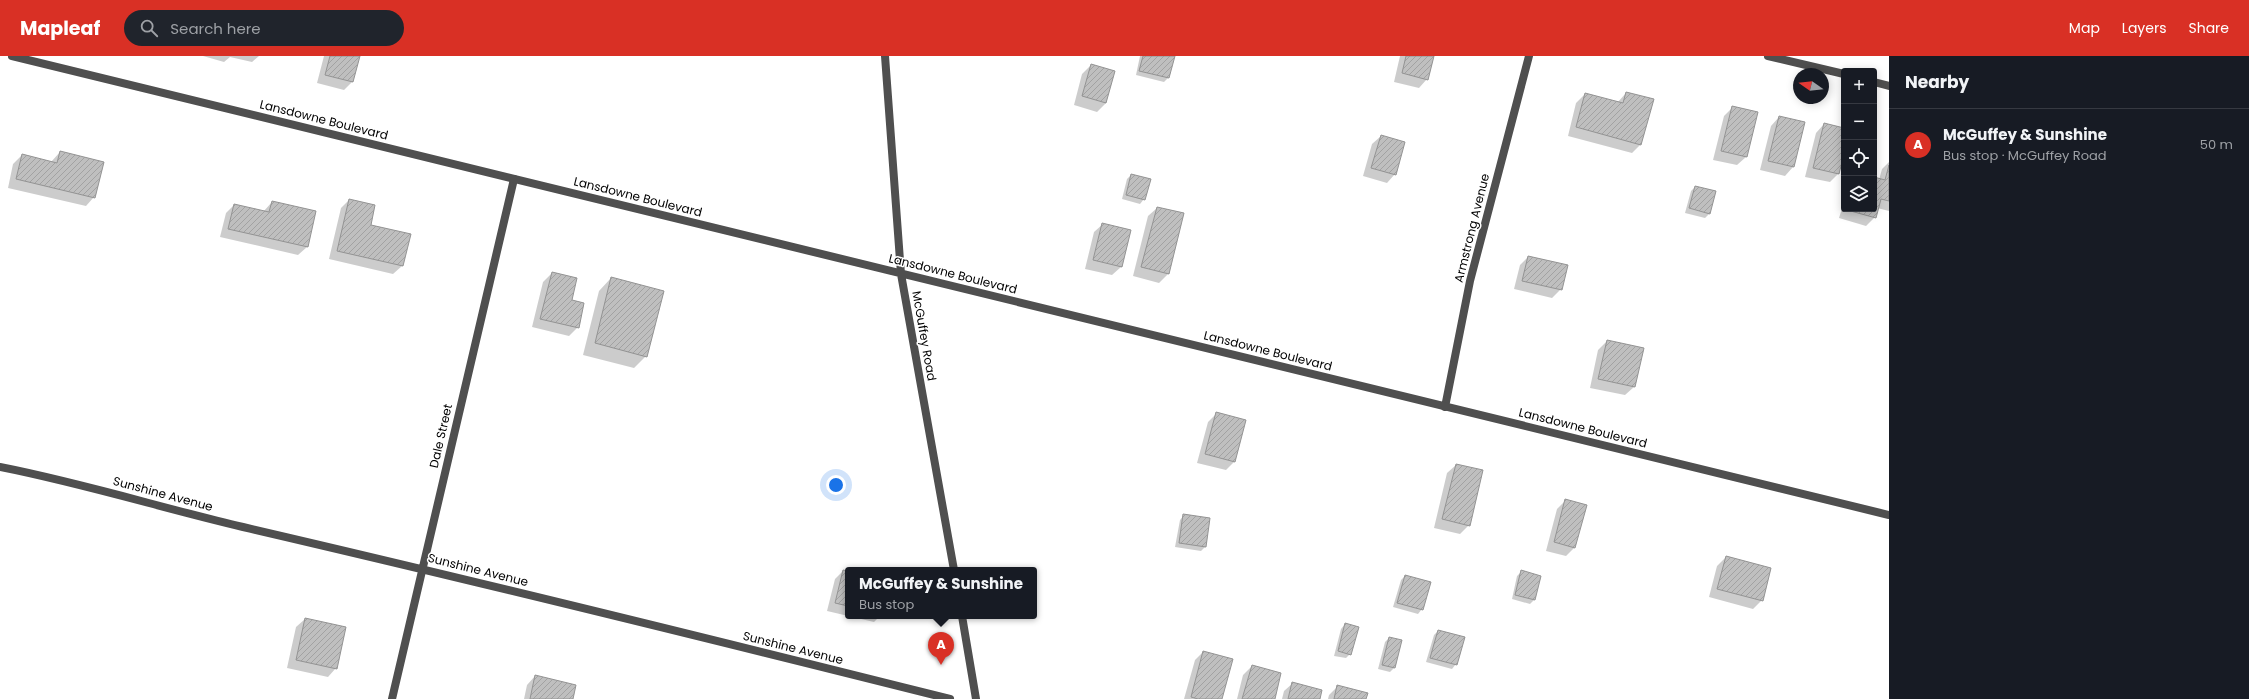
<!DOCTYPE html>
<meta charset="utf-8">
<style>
:root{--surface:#171b24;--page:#20242c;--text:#f1f3f6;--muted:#9ea1a6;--line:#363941;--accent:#d93025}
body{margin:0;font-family:Poppins,sans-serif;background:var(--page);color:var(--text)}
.controls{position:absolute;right:12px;top:12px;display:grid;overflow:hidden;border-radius:4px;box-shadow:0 2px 10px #0003}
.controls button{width:36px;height:36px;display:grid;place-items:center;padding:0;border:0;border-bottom:1px solid var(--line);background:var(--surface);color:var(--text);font:20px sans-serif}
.compass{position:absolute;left:1793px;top:12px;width:36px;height:36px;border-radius:50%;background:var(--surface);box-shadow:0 2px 10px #0003;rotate:284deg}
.you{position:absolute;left:836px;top:429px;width:14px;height:14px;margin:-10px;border:3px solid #fff;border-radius:50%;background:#1a73e8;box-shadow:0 0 0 6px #1a73e833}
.badge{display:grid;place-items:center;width:26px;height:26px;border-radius:50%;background:var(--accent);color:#fff;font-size:13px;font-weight:700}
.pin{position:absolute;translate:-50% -33px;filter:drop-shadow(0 1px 2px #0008)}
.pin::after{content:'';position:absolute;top:21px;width:14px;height:12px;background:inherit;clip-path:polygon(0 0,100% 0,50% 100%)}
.popup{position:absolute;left:845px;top:511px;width:192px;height:52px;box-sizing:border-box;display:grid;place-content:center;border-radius:4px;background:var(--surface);filter:drop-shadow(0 1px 3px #0005);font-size:13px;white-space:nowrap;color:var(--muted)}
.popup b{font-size:15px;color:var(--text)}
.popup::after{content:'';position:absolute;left:50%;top:100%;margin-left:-8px;border:8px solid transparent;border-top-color:var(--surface)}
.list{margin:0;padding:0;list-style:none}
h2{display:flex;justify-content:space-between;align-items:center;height:52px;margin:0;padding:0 16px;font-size:17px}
h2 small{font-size:13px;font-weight:400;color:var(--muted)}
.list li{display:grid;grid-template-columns:26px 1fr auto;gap:12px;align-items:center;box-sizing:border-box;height:72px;padding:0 16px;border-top:1px solid var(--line)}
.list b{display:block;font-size:15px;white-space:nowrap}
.list p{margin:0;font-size:13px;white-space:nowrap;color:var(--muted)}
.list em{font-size:13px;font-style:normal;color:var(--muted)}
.icon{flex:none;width:22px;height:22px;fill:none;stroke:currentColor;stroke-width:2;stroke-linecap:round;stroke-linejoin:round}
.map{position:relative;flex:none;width:1889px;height:643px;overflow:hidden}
header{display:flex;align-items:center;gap:24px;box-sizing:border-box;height:56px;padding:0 20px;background:var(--accent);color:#fff}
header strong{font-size:19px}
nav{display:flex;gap:22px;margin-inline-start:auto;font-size:14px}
.search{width:280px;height:36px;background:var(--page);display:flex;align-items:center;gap:10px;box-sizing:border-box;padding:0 14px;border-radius:22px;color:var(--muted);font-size:15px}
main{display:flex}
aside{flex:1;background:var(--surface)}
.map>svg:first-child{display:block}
.shadow{fill:#0003}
.building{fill:url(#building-hatch);stroke:#939393}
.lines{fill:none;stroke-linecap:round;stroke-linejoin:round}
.minor{stroke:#4f4f4f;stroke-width:8}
.tertiary{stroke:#4f4f4f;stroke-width:8}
.labels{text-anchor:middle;stroke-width:3;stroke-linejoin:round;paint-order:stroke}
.street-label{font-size:12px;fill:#000;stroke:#fff}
</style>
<header>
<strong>Mapleaf</strong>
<div class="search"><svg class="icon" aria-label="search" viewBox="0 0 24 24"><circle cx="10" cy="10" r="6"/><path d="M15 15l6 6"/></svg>Search here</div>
<nav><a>Map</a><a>Layers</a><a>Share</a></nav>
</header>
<main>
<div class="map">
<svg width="1889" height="643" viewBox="0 0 1889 643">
<defs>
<pattern id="building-hatch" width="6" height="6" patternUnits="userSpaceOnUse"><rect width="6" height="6" fill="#bfbfbf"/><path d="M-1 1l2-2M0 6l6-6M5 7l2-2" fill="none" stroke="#a2a2a2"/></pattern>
</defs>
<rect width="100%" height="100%" fill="#fff"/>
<path class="shadow" d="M203,0H259L252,6L230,1L224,6Z
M324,0H359L353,25L344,34L317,27Z
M1140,0H1174L1168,22L1164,26L1136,19Z
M1400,0H1433L1427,23L1419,32L1394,26Z
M1091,9L1114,15L1106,47L1097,56L1074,49L1082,18Z
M1626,37L1641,88L1632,97L1568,80L1576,47L1585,38L1617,47Z
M1732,52L1756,57L1746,101L1737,109L1713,104L1724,60Z
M1779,61L1803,67L1793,111L1785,120L1760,114L1771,70Z
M1824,68L1844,73V94L1838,118L1830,126L1805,121L1816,77Z
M1381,80L1395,118L1387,127L1363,120L1372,88Z
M60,96L94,141L86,150L8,132L13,108L22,99L51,106Z
M1889,106V155L1877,152L1875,161L1866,170L1839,162L1844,146V153H1874V122L1879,124L1882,113Z
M1131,119L1144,143L1140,148L1122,143L1127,123Z
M1695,131L1710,157L1705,162L1685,157L1691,135Z
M349,144L402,210L393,218L329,203L341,152Z
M272,146L315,156L307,191L298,199L220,181L226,157L234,149L263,156Z
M1157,152L1183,158L1168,218L1159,227L1133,220L1148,160Z
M1103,168L1130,175L1121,211L1112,219L1085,213L1094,176Z
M1528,201L1561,233L1552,242L1514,233L1520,209Z
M552,217L571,244L578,271L569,280L532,271L543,226Z
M611,222L646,300L634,312L583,299L599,235Z
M1607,285L1634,331L1625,339L1590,332L1598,294Z
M1217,357L1234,406L1226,414L1197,407L1208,366Z
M1456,409L1469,469L1460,478L1434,472L1447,417Z
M1565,445L1575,491L1566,500L1546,495L1557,453Z
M1184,459L1209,463L1205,491L1201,495L1175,491L1180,464Z
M1726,501L1762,544L1753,553L1709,541L1717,510Z
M843,515L848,516V560H880L874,566L827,555L835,523Z
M1522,515L1534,544L1530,548L1512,543L1517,520Z
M1405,520L1422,553L1418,558L1393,551L1401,524Z
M305,563L336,612L328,621L287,612L296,571Z
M1345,568L1350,598L1346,602L1334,600L1341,573Z
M1438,575L1456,608L1452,613L1426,606L1434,579Z
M1389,582L1394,612L1390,616L1378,613L1385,586Z
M1203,596L1221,643H1184L1195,604Z
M1252,610L1274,643H1237L1243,619Z
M535,620L572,643H524L527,629Z
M1293,627L1319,643H1282L1284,635Z
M1338,630L1365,643H1328L1329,639Z"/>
<path class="building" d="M330,0H360L353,26L325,19Z
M1143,0H1175L1169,22L1139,15Z
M1406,0H1434L1428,24L1402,17Z
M1091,8L1115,15L1106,47L1082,40Z
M1626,36L1654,43L1641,89L1576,71L1585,37L1623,47Z
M1732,50L1758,56L1747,101L1721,95Z
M1779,60L1805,66L1794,111L1768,105Z
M1824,67L1844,72V98L1839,118L1813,112Z
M1381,79L1405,86L1396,119L1371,112Z
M60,95L104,106L95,142L16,123L22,98L57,107Z
M1889,109V145L1881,143L1876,162L1847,154L1874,153V121L1885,124Z
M1131,118L1151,123L1145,144L1126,139Z
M1695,130L1716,135L1710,158L1689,152Z
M349,143L375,149L371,169L411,178L403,210L337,195Z
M272,145L316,155L308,191L228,173L234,148L269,156Z
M1157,151L1184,157L1169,218L1141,211Z
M1102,167L1131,174L1122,211L1093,204Z
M1528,200L1568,209L1562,234L1522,225Z
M552,216L577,222L572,244L584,247L579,272L540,263Z
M611,221L664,235L647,301L595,287Z
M1607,284L1644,292L1635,331L1598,323Z
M1216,356L1246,364L1235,406L1205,398Z
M1456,408L1483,414L1470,470L1442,463Z
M1565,443L1587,449L1575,492L1554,486Z
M1183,458L1210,462L1206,491L1179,487Z
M1726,500L1771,512L1763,545L1717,533Z
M843,514L848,515V550L835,547Z
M1521,514L1541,520L1535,544L1515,539Z
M1405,519L1431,526L1423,554L1397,547Z
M305,562L346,571L337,613L296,604Z
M1345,567L1359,571L1351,599L1338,595Z
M1438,574L1465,581L1457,609L1430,602Z
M1389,581L1402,584L1395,612L1382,609Z
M1203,595L1233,603L1222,643H1198L1191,641Z
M1252,609L1281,617L1275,643H1242Z
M535,619L576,629L573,643H530Z
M1292,626L1322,634L1320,643H1288Z
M1337,629L1368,637L1366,643H1334Z"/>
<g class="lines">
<path class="minor" d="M1768,0L1844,18
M1874,26L1889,30
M1445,351L1470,225L1529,0
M0,411C82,427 162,452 243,471C480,526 715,584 950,643
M392,643L514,123"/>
<path class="tertiary" d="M12,0L1889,459
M885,0L901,218L954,514
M962,560L976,643"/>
</g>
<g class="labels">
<g class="street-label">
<text transform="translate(324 64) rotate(14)" y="4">Lansdowne Boulevard</text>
<text transform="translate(638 141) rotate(14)" y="4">Lansdowne Boulevard</text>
<text transform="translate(1472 172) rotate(-76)" y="4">Armstrong Avenue</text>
<text transform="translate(953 218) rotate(14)" y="4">Lansdowne Boulevard</text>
<text transform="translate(924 280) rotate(80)" y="4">McGuffey Road</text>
<text transform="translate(1268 295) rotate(14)" y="4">Lansdowne Boulevard</text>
<text transform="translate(1583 372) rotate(14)" y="4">Lansdowne Boulevard</text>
<text transform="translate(441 380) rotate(-77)" y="4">Dale Street</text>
<text transform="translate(163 438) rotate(15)" y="4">Sunshine Avenue</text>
<text transform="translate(478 514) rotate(14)" y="4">Sunshine Avenue</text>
<text transform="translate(793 592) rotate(14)" y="4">Sunshine Avenue</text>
</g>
</g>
</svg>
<div class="controls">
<button>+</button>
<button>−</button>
<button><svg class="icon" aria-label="locate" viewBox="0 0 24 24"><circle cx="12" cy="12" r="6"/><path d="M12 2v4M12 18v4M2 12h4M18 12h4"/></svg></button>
<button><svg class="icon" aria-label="layers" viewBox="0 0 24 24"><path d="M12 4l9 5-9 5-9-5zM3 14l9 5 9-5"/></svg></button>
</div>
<svg class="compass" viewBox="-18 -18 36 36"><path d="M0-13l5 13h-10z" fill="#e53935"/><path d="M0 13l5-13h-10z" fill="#9ea1a6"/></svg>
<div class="you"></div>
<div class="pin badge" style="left:941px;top:609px">A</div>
<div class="popup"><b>McGuffey &amp; Sunshine</b>Bus stop</div>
</div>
<aside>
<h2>Nearby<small></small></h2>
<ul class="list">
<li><span class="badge">A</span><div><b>McGuffey &amp; Sunshine</b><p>Bus stop · McGuffey Road</p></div><em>50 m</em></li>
</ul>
</aside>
</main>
